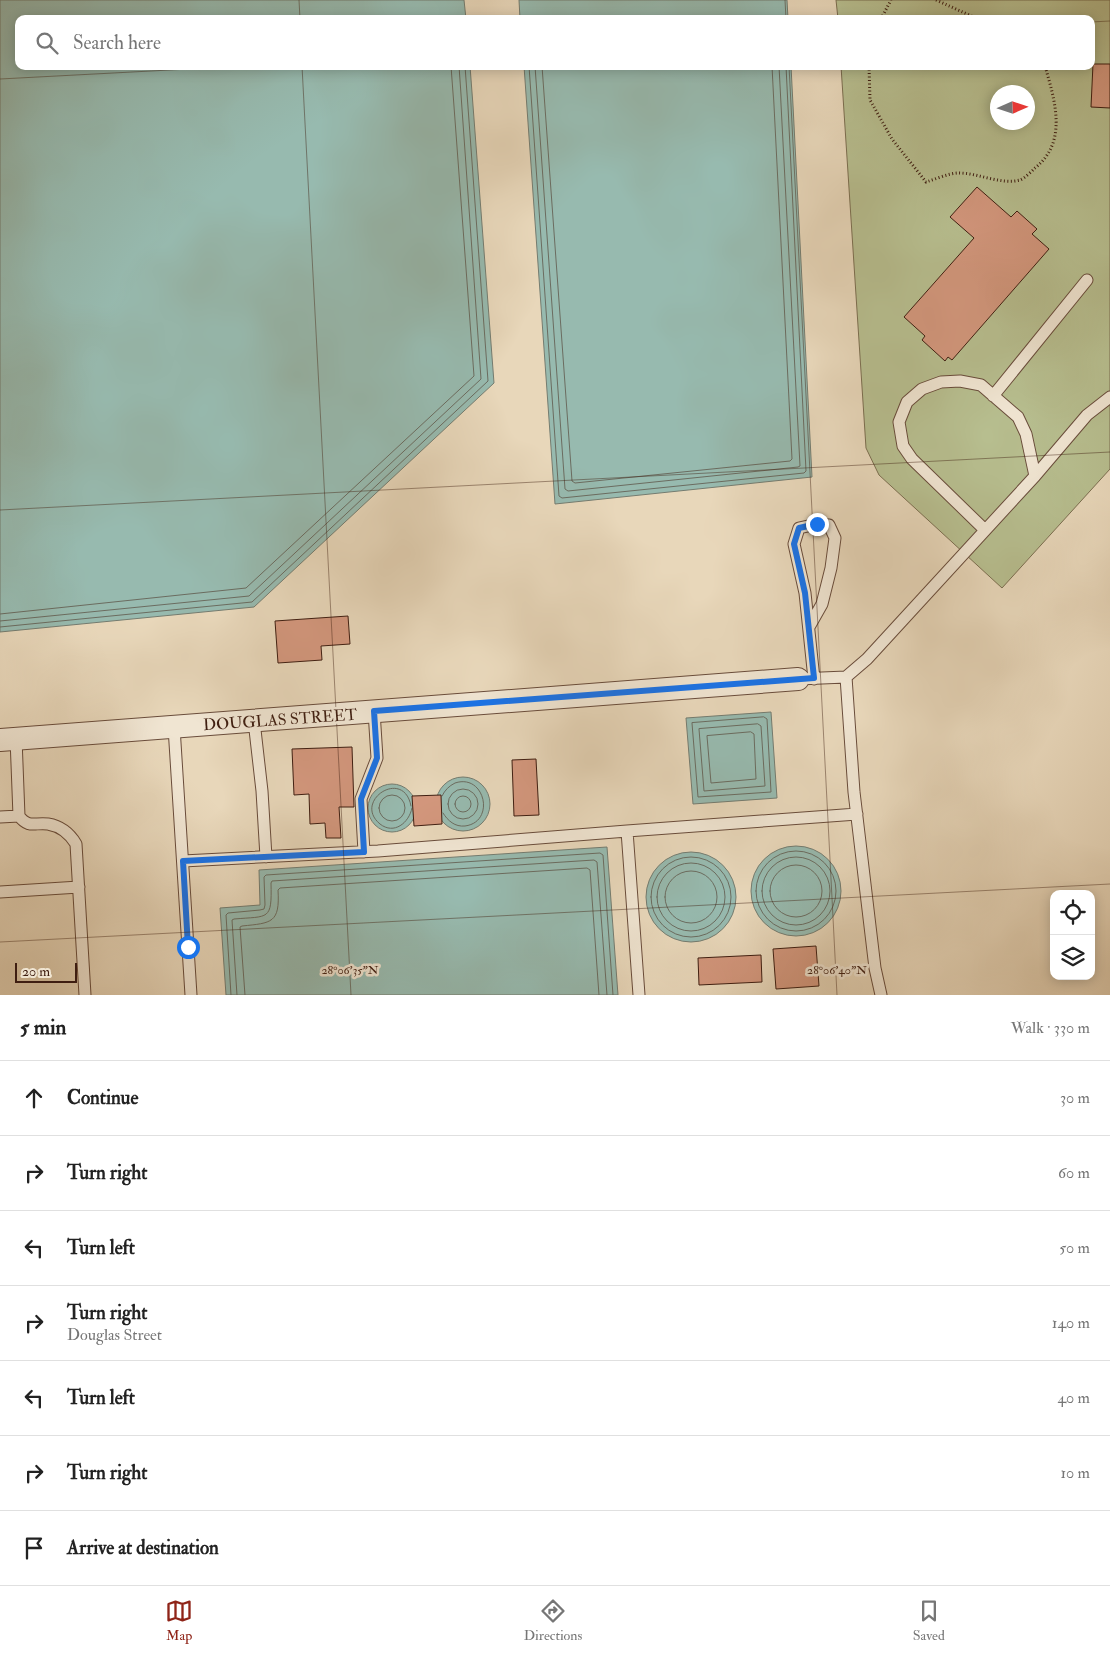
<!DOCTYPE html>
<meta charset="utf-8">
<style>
:root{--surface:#fff;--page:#f2f2f2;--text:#222;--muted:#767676;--line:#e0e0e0;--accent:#8f2418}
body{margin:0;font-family:"IM FELL Double Pica",serif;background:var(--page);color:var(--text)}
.controls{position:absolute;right:15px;bottom:15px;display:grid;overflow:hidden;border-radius:10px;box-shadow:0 2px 12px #0003}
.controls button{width:45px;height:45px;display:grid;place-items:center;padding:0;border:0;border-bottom:1px solid var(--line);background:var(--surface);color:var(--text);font:25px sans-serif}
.compass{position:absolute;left:990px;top:85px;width:45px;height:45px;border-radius:50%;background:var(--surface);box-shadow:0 2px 12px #0003;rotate:87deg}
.scale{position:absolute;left:15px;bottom:12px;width:62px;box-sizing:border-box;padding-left:5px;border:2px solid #3f1e11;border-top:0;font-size:14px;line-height:18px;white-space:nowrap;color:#3f1e11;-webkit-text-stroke:4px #f0e5d2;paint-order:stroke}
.stop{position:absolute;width:15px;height:15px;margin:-11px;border:4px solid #1a73e8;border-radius:50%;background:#fff}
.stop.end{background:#1a73e8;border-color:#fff;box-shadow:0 1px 5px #0008}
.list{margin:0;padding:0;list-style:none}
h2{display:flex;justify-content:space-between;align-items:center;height:65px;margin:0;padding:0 20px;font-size:21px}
h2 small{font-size:16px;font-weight:400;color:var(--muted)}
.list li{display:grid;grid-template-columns:32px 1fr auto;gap:15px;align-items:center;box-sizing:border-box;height:75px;padding:0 20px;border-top:1px solid var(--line)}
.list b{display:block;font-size:19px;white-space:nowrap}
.list p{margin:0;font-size:16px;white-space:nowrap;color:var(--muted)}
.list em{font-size:16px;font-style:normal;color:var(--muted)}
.icon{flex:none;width:28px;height:28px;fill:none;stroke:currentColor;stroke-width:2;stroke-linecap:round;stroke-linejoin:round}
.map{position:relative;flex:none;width:1110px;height:995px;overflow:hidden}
.search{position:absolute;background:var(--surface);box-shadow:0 2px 12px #0003;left:15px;right:15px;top:15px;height:55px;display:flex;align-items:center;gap:12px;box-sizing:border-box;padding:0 18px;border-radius:10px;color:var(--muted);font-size:19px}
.sheet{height:590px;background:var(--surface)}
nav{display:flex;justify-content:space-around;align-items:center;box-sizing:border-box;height:70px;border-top:1px solid var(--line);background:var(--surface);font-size:14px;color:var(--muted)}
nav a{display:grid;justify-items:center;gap:2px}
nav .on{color:var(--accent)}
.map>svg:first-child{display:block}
.green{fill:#b7be8f;stroke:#7b6e50;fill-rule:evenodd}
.water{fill:#97baaf;stroke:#747c70}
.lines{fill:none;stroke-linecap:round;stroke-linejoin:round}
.shore{stroke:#6b6c60;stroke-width:1}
.building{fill:#d3977d;stroke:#3f1e11}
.service-casing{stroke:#694c3b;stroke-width:13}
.minor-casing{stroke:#694c3b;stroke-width:24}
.path{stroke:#3f1e11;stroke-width:3;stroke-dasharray:1 2.5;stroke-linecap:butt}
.service{stroke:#f0e5d2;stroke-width:11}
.minor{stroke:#f0e5d2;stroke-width:22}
.route{stroke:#1a73e8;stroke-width:6}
.ticks{fill:none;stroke:#3f1e11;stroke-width:1;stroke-opacity:0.45}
.labels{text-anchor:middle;stroke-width:5;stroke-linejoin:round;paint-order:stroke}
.street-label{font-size:16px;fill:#3f1e11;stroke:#f0e5d2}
.ticks-label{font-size:12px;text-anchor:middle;fill:#3f1e11;stroke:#f0e5d2;stroke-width:5;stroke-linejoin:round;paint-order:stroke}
</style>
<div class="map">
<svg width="1110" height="995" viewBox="0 0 1110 995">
<rect width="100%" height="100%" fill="#e8d7ba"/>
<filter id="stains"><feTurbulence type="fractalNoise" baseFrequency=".004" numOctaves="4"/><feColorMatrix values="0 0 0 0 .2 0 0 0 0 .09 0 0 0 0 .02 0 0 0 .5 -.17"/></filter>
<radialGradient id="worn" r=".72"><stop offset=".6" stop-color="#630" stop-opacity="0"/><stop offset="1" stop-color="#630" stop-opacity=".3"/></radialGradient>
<path class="green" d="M836,0H1110V469L1002,588L879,475L866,448L841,66H1091V19H838ZM998,92H1028V122H998Z"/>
<path class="water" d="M0,0H464L466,19H19V66H470L494,383L254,607L0,632Z
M519,0H787L788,19H520Z
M524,66H791L812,477L555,504Z
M771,712L777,798L693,804L686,718Z
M436 804a27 27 0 1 1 54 0a27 27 0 1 1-54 0Z
M368 808a24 24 0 1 1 48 0a24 24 0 1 1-48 0Z
M751 891a45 45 0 1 1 90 0a45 45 0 1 1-90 0Z
M607,847L618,995H226L220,908L260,905L259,870Z
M646 897a45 45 0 1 1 90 0a45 45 0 1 1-90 0Z"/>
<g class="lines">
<path class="shore" d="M529,66L559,496L562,498L804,473L806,471L786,66
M535,66L565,489L568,491L798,467L800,466L779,66
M542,66L572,481L575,483L790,461L792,459L772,66
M0,614L246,588L474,376L451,66
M0,621L249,596L481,379L459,66
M0,627L252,602L488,381L465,66
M764,717L767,719L771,792L698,797L692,723Z
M758,724L761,726L765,786L704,791L699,729Z
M751,732L754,734L756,779L711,783L707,736Z
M448 804a15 15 0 1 1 30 0a15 15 0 1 1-30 0Z
M379 808a13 13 0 1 1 26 0a13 13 0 1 1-26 0Z
M442,796C445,790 449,786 455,783C485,773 496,822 465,826C455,827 448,821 443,813
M455 804a8 8 0 1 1 16 0a8 8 0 1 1-16 0Z
M411,806C404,767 352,801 380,824C394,835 409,823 412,808
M756 891a40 40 0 1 1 80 0a40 40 0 1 1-80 0Z
M762 891a34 34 0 1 1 68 0a34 34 0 1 1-68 0Z
M651 897a40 40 0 1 1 80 0a40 40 0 1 1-80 0Z
M657 897a34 34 0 1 1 68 0a34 34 0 1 1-68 0Z
M770 891a26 26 0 1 1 52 0a26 26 0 1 1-52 0Z
M665 897a26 26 0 1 1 52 0a26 26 0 1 1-52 0Z
M231,995L226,915L228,913L260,910L264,909L265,905L264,877L266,875L600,853L603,855L613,995
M237,995L232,920L234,919C269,916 272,921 271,883L272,881L594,860L597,862L607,995
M245,995L240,927L242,926C272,923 280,923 278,890L280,888L587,868L590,870L599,995"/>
</g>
<path class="building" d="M1093,64H1110V108L1091,107Z
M977,187L1011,217L1017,211L1037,229L1032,234L1049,249L952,360L948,357L945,361L922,340L925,336L904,317L974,238L950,217Z
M348,616L350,644L321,646L322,660L278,663L275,621Z
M352,747L354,807H339L341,838H326L325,823L310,824L309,794L294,795L292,749Z
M536,759L539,815L514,816L512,760Z
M441,795L442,824L414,826L412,796Z
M816,946L819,986L776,989L773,949Z
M761,955L762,982L699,985L698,958Z"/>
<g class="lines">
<defs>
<path id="service" d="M993,396L1087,280
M985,530L912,459L903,446L899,422L907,402L922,389L941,382L960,381L981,385L1018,417L1026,434L1035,476
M809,627L822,604L831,568L835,538L829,525L817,524L799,528L794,544L805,593L814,679
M846,677L854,792L875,968L881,995
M798,679L846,677L867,659L1035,476L1087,415L1110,397
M254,721L262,791L266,857
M174,727L191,995
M16,738L19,816C29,829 35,822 48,824C60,826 70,834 76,844L85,995
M0,817L19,816
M364,852L361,799L377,758L374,711
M183,861L378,851L627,831
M0,892L79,887
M639,995L627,831L857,814"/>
<path id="minor" d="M0,740L798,679"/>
</defs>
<use href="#service" class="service-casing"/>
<use href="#minor" class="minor-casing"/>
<path class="path" d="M936,0L978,19
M881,19L891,0
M869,66L870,100L892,139L926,182C936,179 949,173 959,173C978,173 1001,185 1020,180C1025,178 1031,172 1035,168C1068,142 1055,101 1045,66"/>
<use href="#service" class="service"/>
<use href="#minor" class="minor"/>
</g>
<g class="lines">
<path class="route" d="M188,947L183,861L364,852L361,799L377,758L374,711L814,678L805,593L794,544L799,528L817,524"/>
</g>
<path class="ticks" d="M299,0L300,19M785,0L786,19M1091,22L1110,21M302,66L351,995M789,66L837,995M0,79L245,66M0,510L1110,452M0,942L1110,884"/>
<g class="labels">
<g class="street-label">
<text transform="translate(280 719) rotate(-4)" y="6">DOUGLAS STREET</text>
</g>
</g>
<g class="ticks-label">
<text x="350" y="974">28°06'35"N</text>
<text x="837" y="974">28°06'40"N</text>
</g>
<rect width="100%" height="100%" filter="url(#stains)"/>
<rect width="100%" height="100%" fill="url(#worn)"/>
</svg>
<div class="controls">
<button><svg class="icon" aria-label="locate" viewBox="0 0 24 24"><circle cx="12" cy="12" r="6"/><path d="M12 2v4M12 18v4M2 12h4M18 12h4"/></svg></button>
<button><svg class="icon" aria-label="layers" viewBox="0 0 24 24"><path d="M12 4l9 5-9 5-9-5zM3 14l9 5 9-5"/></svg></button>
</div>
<svg class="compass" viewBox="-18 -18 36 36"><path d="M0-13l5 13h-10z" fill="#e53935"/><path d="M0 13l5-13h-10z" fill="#767676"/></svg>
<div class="scale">20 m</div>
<div class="stop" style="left:188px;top:947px"></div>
<div class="stop end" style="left:817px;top:524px"></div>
<div class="search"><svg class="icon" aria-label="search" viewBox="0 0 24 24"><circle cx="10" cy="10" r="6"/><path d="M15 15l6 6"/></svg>Search here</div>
</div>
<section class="sheet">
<h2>5 min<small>Walk · 330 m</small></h2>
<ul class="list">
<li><svg class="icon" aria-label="ahead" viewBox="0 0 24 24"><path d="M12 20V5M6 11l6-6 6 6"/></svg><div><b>Continue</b></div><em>30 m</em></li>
<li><svg class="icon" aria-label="right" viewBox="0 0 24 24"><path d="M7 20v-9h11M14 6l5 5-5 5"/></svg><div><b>Turn right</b></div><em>60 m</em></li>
<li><svg class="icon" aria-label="left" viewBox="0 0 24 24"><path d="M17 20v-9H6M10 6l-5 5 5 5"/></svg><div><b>Turn left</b></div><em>50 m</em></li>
<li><svg class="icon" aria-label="right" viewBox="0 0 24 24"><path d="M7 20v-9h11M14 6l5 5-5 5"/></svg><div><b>Turn right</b><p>Douglas Street</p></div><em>140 m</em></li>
<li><svg class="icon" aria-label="left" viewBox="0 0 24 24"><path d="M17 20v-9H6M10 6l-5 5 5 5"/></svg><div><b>Turn left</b></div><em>40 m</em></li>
<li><svg class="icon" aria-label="right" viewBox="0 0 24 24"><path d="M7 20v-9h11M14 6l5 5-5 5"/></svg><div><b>Turn right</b></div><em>10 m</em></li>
<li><svg class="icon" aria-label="arrive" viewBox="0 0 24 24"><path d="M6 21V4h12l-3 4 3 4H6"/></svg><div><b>Arrive at destination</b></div></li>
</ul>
</section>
<nav>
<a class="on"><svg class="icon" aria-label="map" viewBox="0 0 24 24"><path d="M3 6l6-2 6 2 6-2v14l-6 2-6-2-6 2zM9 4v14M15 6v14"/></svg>Map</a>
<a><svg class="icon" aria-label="directions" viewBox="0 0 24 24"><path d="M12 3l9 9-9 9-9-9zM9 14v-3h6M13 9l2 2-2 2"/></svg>Directions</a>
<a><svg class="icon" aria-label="saved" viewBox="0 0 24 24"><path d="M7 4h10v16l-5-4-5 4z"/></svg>Saved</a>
</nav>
